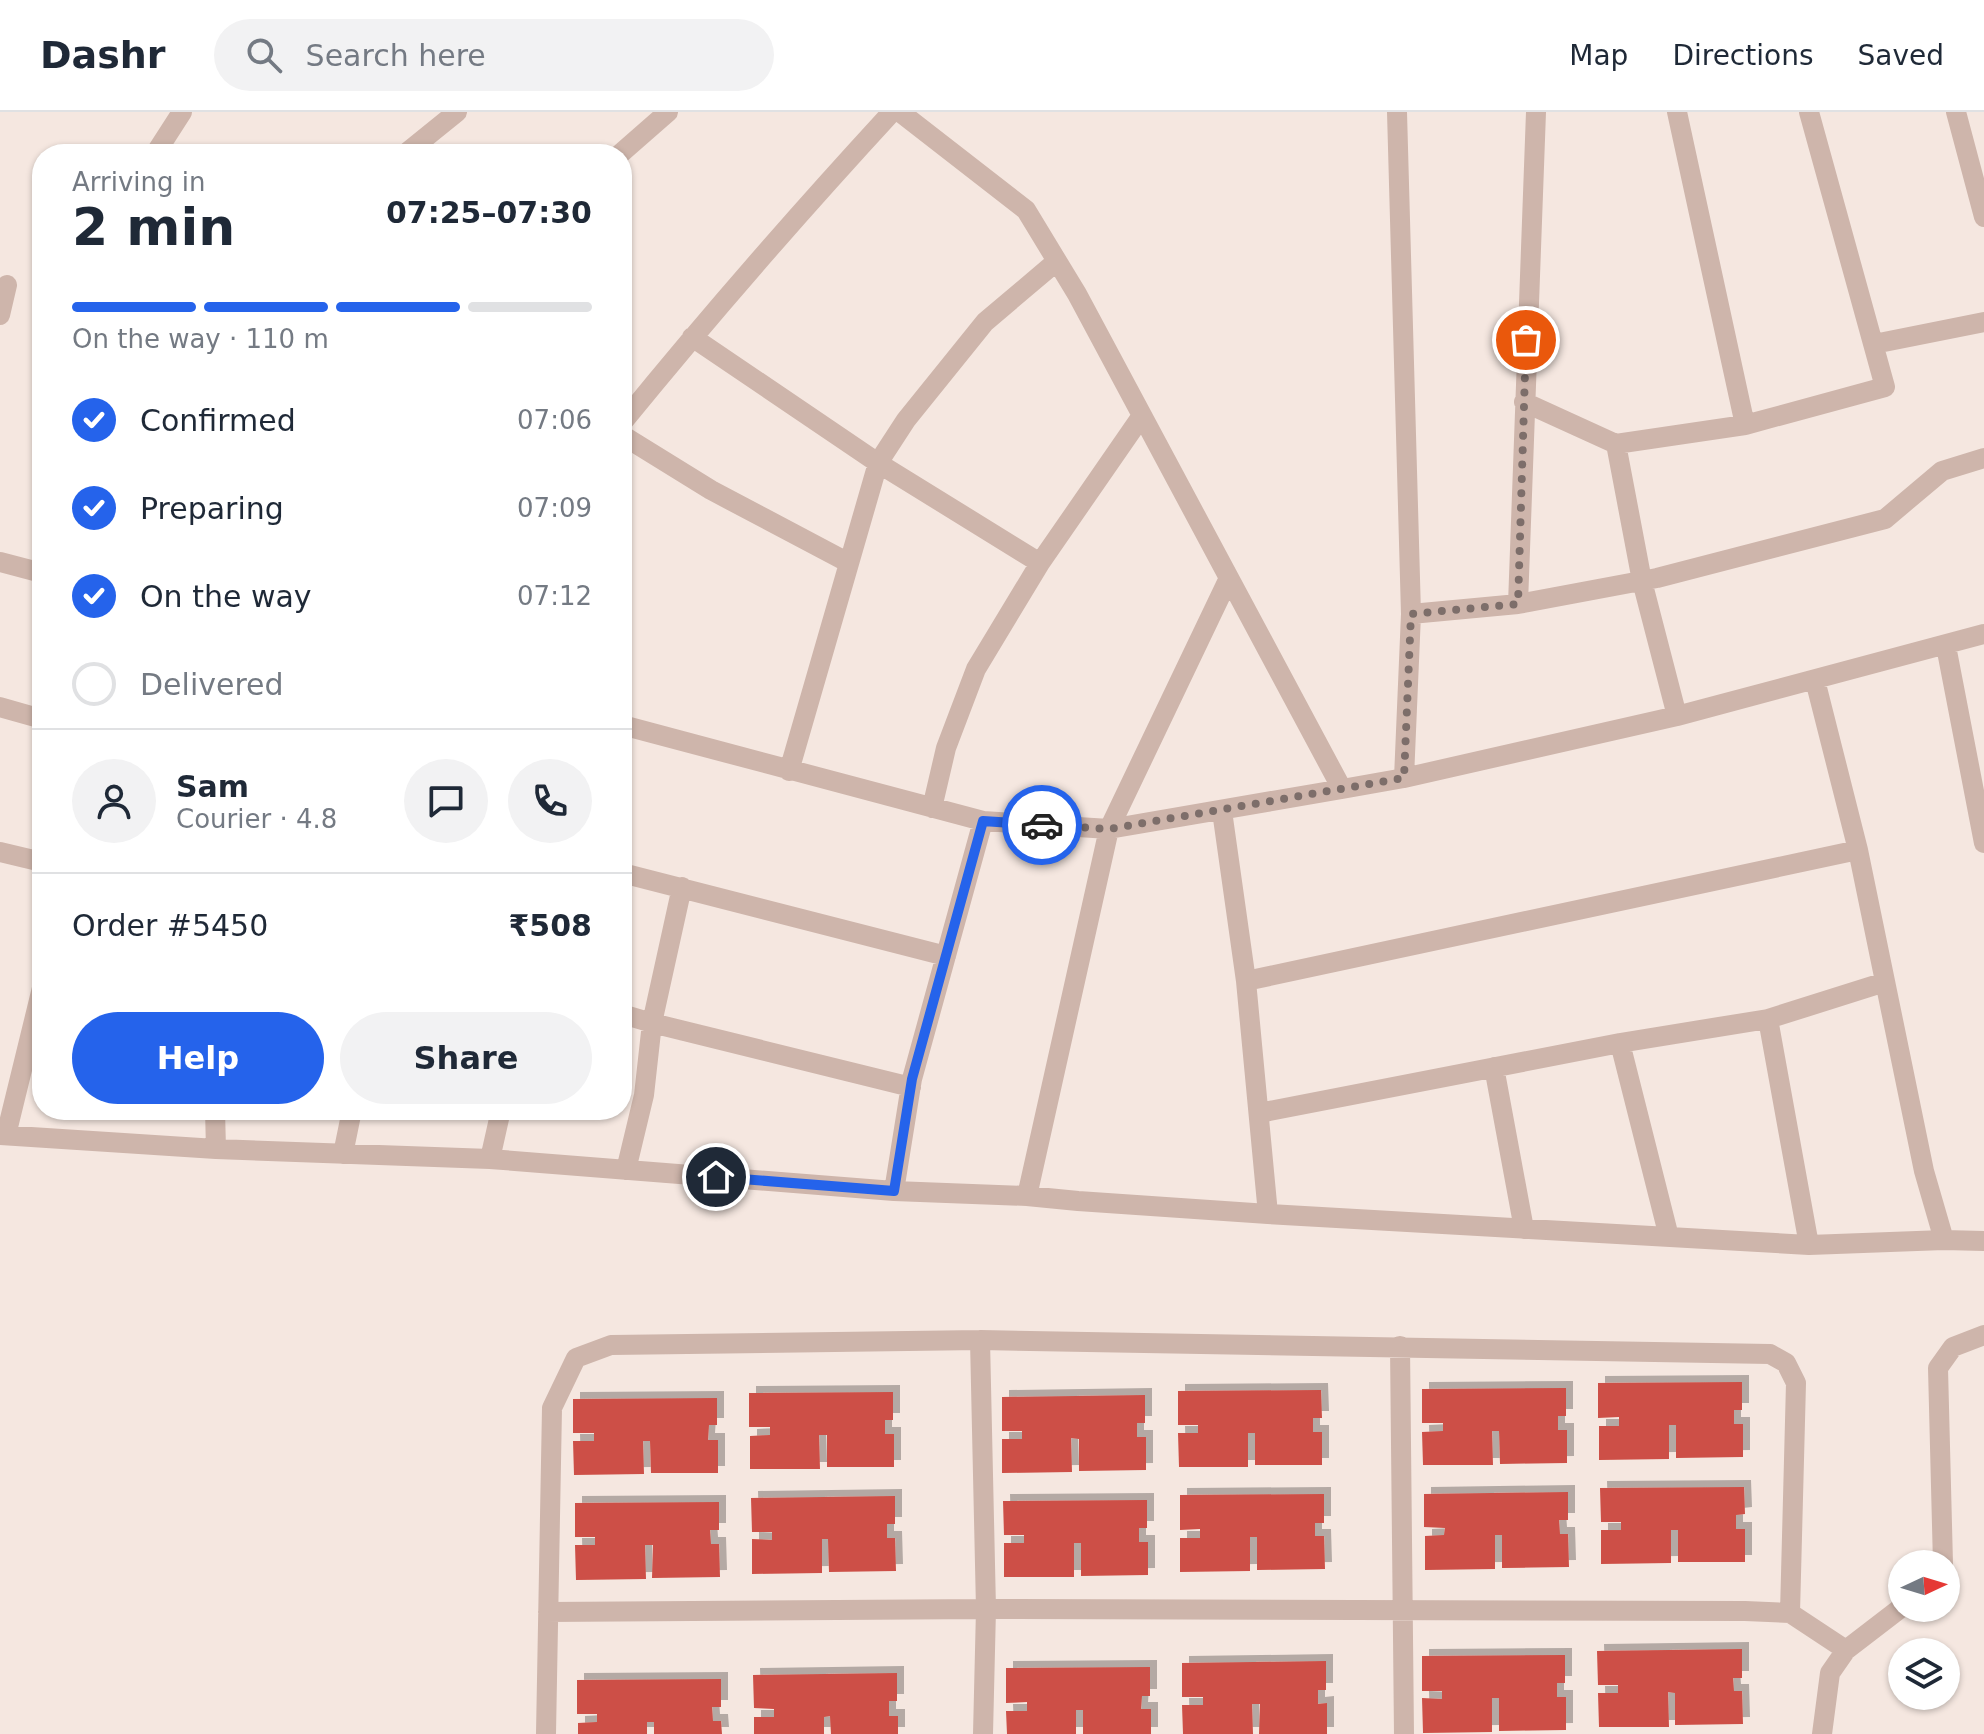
<!DOCTYPE html>
<meta charset="utf-8">
<style>
:root{--surface:#fff;--page:#f2f2f3;--text:#1f2937;--muted:#747a83;--line:#e0e1e3;--accent:#2563eb}
body{margin:0;font-family:"DejaVu Sans",sans-serif;background:var(--page);color:var(--text);height:100vh;display:flex;flex-direction:column;font-size:30px;white-space:nowrap}
*{box-sizing:border-box;margin:0}
p{font-size:26px;color:var(--muted)}
.icon{flex:none;width:44px;height:44px;fill:none;stroke:currentColor;stroke-width:2;stroke-linecap:round;stroke-linejoin:round}
.map{position:relative;flex:1;overflow:hidden}
.panel{position:absolute;left:32px;top:32px;width:600px;height:976px;display:flex;flex-direction:column;background:var(--surface);border-radius:32px;box-shadow:0 2px 6px #0004}
.panel>*{flex:none}
.needle{width:52px;rotate:86deg}
.controls{position:absolute;left:1888px;top:1438px;display:grid;gap:16px}
.controls a{display:grid;place-items:center;width:72px;height:72px;border-radius:50%;background:var(--surface);box-shadow:0 2px 6px #0004;font-size:40px}
.pin{position:absolute;display:grid;place-items:center;width:68px;height:68px;color:#fff;margin:-34px;border:4px solid #fff;border-radius:50%;box-shadow:0 2px 8px #0007}
.courier{position:absolute;display:grid;place-items:center;width:80px;height:80px;margin:-40px;border:6px solid #2563eb;border-radius:50%;background:#fff;color:#222;box-shadow:0 2px 10px #0007}
.headline em{font-style:normal;font-weight:700}
.headline div{display:flex;flex-direction:column-reverse}
.headline{display:flex;align-items:center;justify-content:space-between;height:136px;padding:0 40px}
h1{font-size:52px;font-weight:700;line-height:60px}
.bar{display:grid;grid-template-columns:repeat(4,1fr);gap:12px 8px;align-content:center;height:96px;padding:0 40px}
.bar i{height:10px;border-radius:6px;background:var(--line)}
.bar .selected{background:var(--accent)}
.bar p{grid-column:span 4}
.line{display:flex;align-items:center;gap:20px;padding:0 40px;border-top:2px solid var(--line)}
.line div{flex:1}
.round{display:grid;place-items:center;flex:none;width:84px;height:84px;border-radius:42px;background:var(--page)}
ol{padding:0 40px;list-style:none}
li{display:flex;align-items:center;gap:24px;height:88px}
li p{margin-inline-start:auto}
li .icon{padding:8px;border-radius:50%;background:var(--accent);color:#fff;stroke-width:4}
li:last-child{color:var(--muted)}
li i{width:44px;height:44px;border:4px solid var(--line);border-radius:50%}
.primary-button{display:flex;gap:16px;margin-top:auto;padding:16px 40px}
.primary-button a{flex:1;height:92px;border-radius:48px;background:var(--accent);color:#fff;font-size:32px;font-weight:700;line-height:92px;text-align:center}
.primary-button a+a{background:var(--page);color:var(--text)}
header{display:flex;align-items:center;gap:48px;box-sizing:border-box;height:112px;padding:0 40px;background:var(--surface);border-bottom:2px solid var(--line)}
header strong{font-size:38px}
nav{display:flex;gap:44px;margin-inline-start:auto;font-size:28px}
.search{width:560px;height:72px;background:var(--page);display:flex;align-items:center;gap:20px;box-sizing:border-box;padding:0 28px;border-radius:44px;color:var(--muted);font-size:30px}
.map>svg:first-child{display:block}
.building{fill:#cd4f46;filter:url(#shadow)}
.lines{fill:none;stroke-linecap:round;stroke-linejoin:round}
.minor{stroke:#ceb5ab;stroke-width:20}
.done{stroke:#7d6e6a;stroke-width:8;stroke-dasharray:0 14.4}
.route{stroke:#2563eb;stroke-width:10}
</style>
<header>
<strong>Dashr</strong>
<div class="search"><svg class="icon" aria-label="search" viewBox="0 0 24 24"><circle cx="10" cy="10" r="6"/><path d="M15 15l6 6"/></svg>Search here</div>
<nav><a>Map</a><a>Directions</a><a>Saved</a></nav>
</header>
<div class="map">
<svg width="1984" height="1622" viewBox="0 0 1984 1622">
<defs>
<filter id="shadow"><feDropShadow dx="7" dy="-7" stdDeviation="0" flood-color="#0004"/></filter>
</defs>
<rect width="100%" height="100%" fill="#f5e7e0"/>
<!-- building -->
<path class="building" d="M1742,1270V1298H1734V1312H1743V1345L1676,1346V1313H1669V1347L1599,1348V1314H1619V1305L1598,1306V1271Z
M1566,1276V1304H1558V1318H1567V1351L1500,1352L1499,1319H1492L1493,1353H1423L1422,1320L1443,1319V1311H1422V1277Z
M1321,1278L1322,1306H1313V1320H1322V1353H1255V1321H1248V1355H1179L1178,1321H1198V1313H1178V1279Z
M893,1280V1308H885V1322H894V1355H827V1323H819L820,1357H750V1324L770,1323V1315H749V1281Z
M1145,1283V1311H1137V1325H1146V1358L1079,1359V1327L1071,1326L1072,1360L1002,1361V1327H1022V1319H1002V1285Z
M717,1286V1313H709L708,1328H718V1361H651L650,1329H643L644,1362L574,1363L573,1329H594V1321H573V1287Z
M1744,1375L1745,1402L1736,1403V1417H1745V1450H1678V1418H1671V1451L1601,1452V1418H1621V1410H1601L1600,1376Z
M1568,1380V1408H1559L1560,1422H1568L1569,1455L1502,1456V1423H1495V1457L1425,1458V1424L1444,1423L1445,1416L1424,1415V1382Z
M1324,1382V1411H1315V1424H1324L1325,1457L1257,1458V1425H1250V1459L1180,1460V1426H1200V1417L1180,1418V1383Z
M895,1384V1412H887V1426H895L896,1459L829,1460L828,1427H822V1461L752,1462V1427L772,1428V1420H752L751,1386Z
M1147,1388V1416H1139V1430H1148V1463L1081,1464V1431H1074V1465H1004V1431H1024V1423H1004L1003,1389Z
M719,1390V1418H710L711,1432H719L720,1465L652,1466L653,1433H645L646,1467L576,1468L575,1433H595V1425H575V1391Z
M1742,1537V1566H1733L1734,1579H1742L1743,1612L1675,1613V1581L1668,1580L1669,1615H1599L1598,1581H1618V1573H1598L1597,1539Z
M1565,1543V1571H1557V1585H1566V1618L1499,1619V1586H1492V1620L1423,1621L1422,1586L1442,1587V1579H1422V1544Z
M1326,1549V1578H1318V1592L1327,1591V1622H1259L1260,1592H1252L1253,1622H1183L1182,1593H1203V1585H1182V1551Z
M1150,1555V1584H1142L1141,1597H1151V1622H1083V1598H1076V1622H1007L1006,1599H1027V1590L1006,1591V1556Z
M897,1561V1589H889V1604H898V1622H831L830,1604L824,1605V1622H754V1605H774V1597L754,1596L753,1563Z
M721,1567V1595H712L713,1609H721L722,1622H654V1610H647V1622H578V1611L597,1610V1602H577V1568Z"/>
<g class="lines">
<!-- minor -->
<path class="minor" d="M900,0L1026,98L1077,182L1342,677L1404,666L1411,502L1397,0
M1677,0L1745,313L1885,275L1809,0
M1956,0L1984,105
M155,42L182,0
M405,42L457,0
M620,42L668,0
M0,203L7,173
M692,225L878,351L906,308L985,210L1057,149
M1874,232L1984,210
M1524,290L1616,332
M622,311C709,204 799,101 892,0
M622,323L711,378L849,451
M0,450L42,461
M1518,492L1536,0
M1411,502L1518,492L1657,466L1885,407L1942,359L1984,346
M1946,534L1984,731
M1815,568L1858,738L1924,1059L1944,1128
M0,595L42,607
M1677,604L1642,469L1616,332L1745,313
M789,659L878,351L1040,451
M1404,666L1677,604L1984,522
M932,696L946,636L976,557L1040,451L1141,305
M1109,717L1228,468
M1109,717L1342,677
M0,740L42,750
M622,761L946,844
M682,775L652,911L911,975
M1246,869L1858,738
M622,902L652,911L644,983L626,1058
M1768,907L1885,870
M1620,931L1669,1125
M1494,955L1524,1117
M1259,1001L1620,931L1768,907L1809,1133
M0,1023L216,1037L215,998
M6,1023L42,876
M216,1037L490,1047L501,998
M343,1042L352,998
M490,1047L894,1079L1027,1084L1109,717L983,709L622,613
M894,1079L912,967L983,709
M1027,1084L1078,1089L1268,1102L1246,869L1222,699
M1268,1102L1809,1133L1944,1128L1984,1129
M980,1228L986,1497L983,1622
M1400,1234L1404,1622
M1943,1452L1938,1256L1953,1235L1984,1223
M548,1500L986,1497L1745,1499L1790,1501L1846,1538
M546,1622L552,1296L576,1246L611,1233L980,1228L1770,1242L1786,1251L1796,1271L1790,1501
M1822,1622L1830,1561L1846,1538L1902,1495"/>
</g>
<g class="lines">
<!-- done -->
<path class="done" d="M1042,713L1109,717L1404,666L1411,502L1518,492L1526,228"/>
<!-- route -->
<path class="route" d="M716,1065L894,1079L912,967L983,709L1042,713"/>
</g>
</svg>
<div class="controls">
<a><svg class="needle" viewBox="-14 -14 28 28"><path d="M0-13l5 13h-10z" fill="#e53935"/><path d="M0 13l5-13h-10z" fill="#747a83"/></svg></a>
<a><svg class="icon" aria-label="layers" viewBox="0 0 24 24"><path d="M12 4l9 5-9 5-9-5zM3 14l9 5 9-5"/></svg></a>
</div>
<div class="pin" style="left:1526px;top:228px;background:#ea580c"><svg class="icon" aria-label="bag" viewBox="0 0 24 24"><path d="M5 8h14l-1 12H6zM9 8a3 3 0 0 1 6 0"/></svg></div>
<div class="pin" style="left:716px;top:1065px;background:#1f2937"><svg class="icon" aria-label="home" viewBox="0 0 24 24"><path d="M3 11l9-7 9 7M6 9v11h12V9"/></svg></div>
<div class="courier" style="left:1042px;top:713px"><svg class="icon" aria-label="car" viewBox="0 0 24 24"><path d="M5 17H2v-5l4-1 3-4h7l3 4 3 1v5h-3M9 17h6M6 11h13"/><circle cx="7" cy="17" r="2"/><circle cx="17" cy="17" r="2"/></svg></div>
<section class="panel">
<div class="headline"><div><h1>2 min</h1><p>Arriving in</p></div><em>07:25–07:30</em></div>
<div class="bar"><i class="selected"></i><i class="selected"></i><i class="selected"></i><i></i><p>On the way · 110 m</p></div>
<ol>
<li><svg class="icon" aria-label="check" viewBox="0 0 24 24"><path d="M5 12l5 5 9-10"/></svg>Confirmed<p>07:06</p></li>
<li><svg class="icon" aria-label="check" viewBox="0 0 24 24"><path d="M5 12l5 5 9-10"/></svg>Preparing<p>07:09</p></li>
<li><svg class="icon" aria-label="check" viewBox="0 0 24 24"><path d="M5 12l5 5 9-10"/></svg>On the way<p>07:12</p></li>
<li><i></i>Delivered</li>
</ol>
<div class="line" style="height:144px"><a class="round"><svg class="icon" aria-label="person" viewBox="0 0 24 24"><circle cx="12" cy="8" r="4"/><path d="M4 21q1-7 8-7t8 7"/></svg></a><div><b>Sam</b><p>Courier · 4.8</p></div><a class="round"><svg class="icon" aria-label="chat" viewBox="0 0 24 24"><path d="M4 5h16v11H9l-5 4z"/></svg></a><a class="round"><svg class="icon" aria-label="phone" viewBox="0 0 24 24"><path d="M5 4h4l2 5-3 2q2 4 5 5l2-3 5 2v4C11 20 4 13 5 4z"/></svg></a></div>
<div class="line" style="height:104px"><div>Order #5450</div><b>₹508</b></div>
<div class="primary-button"><a>Help</a><a>Share</a></div>
</section>
</div>
